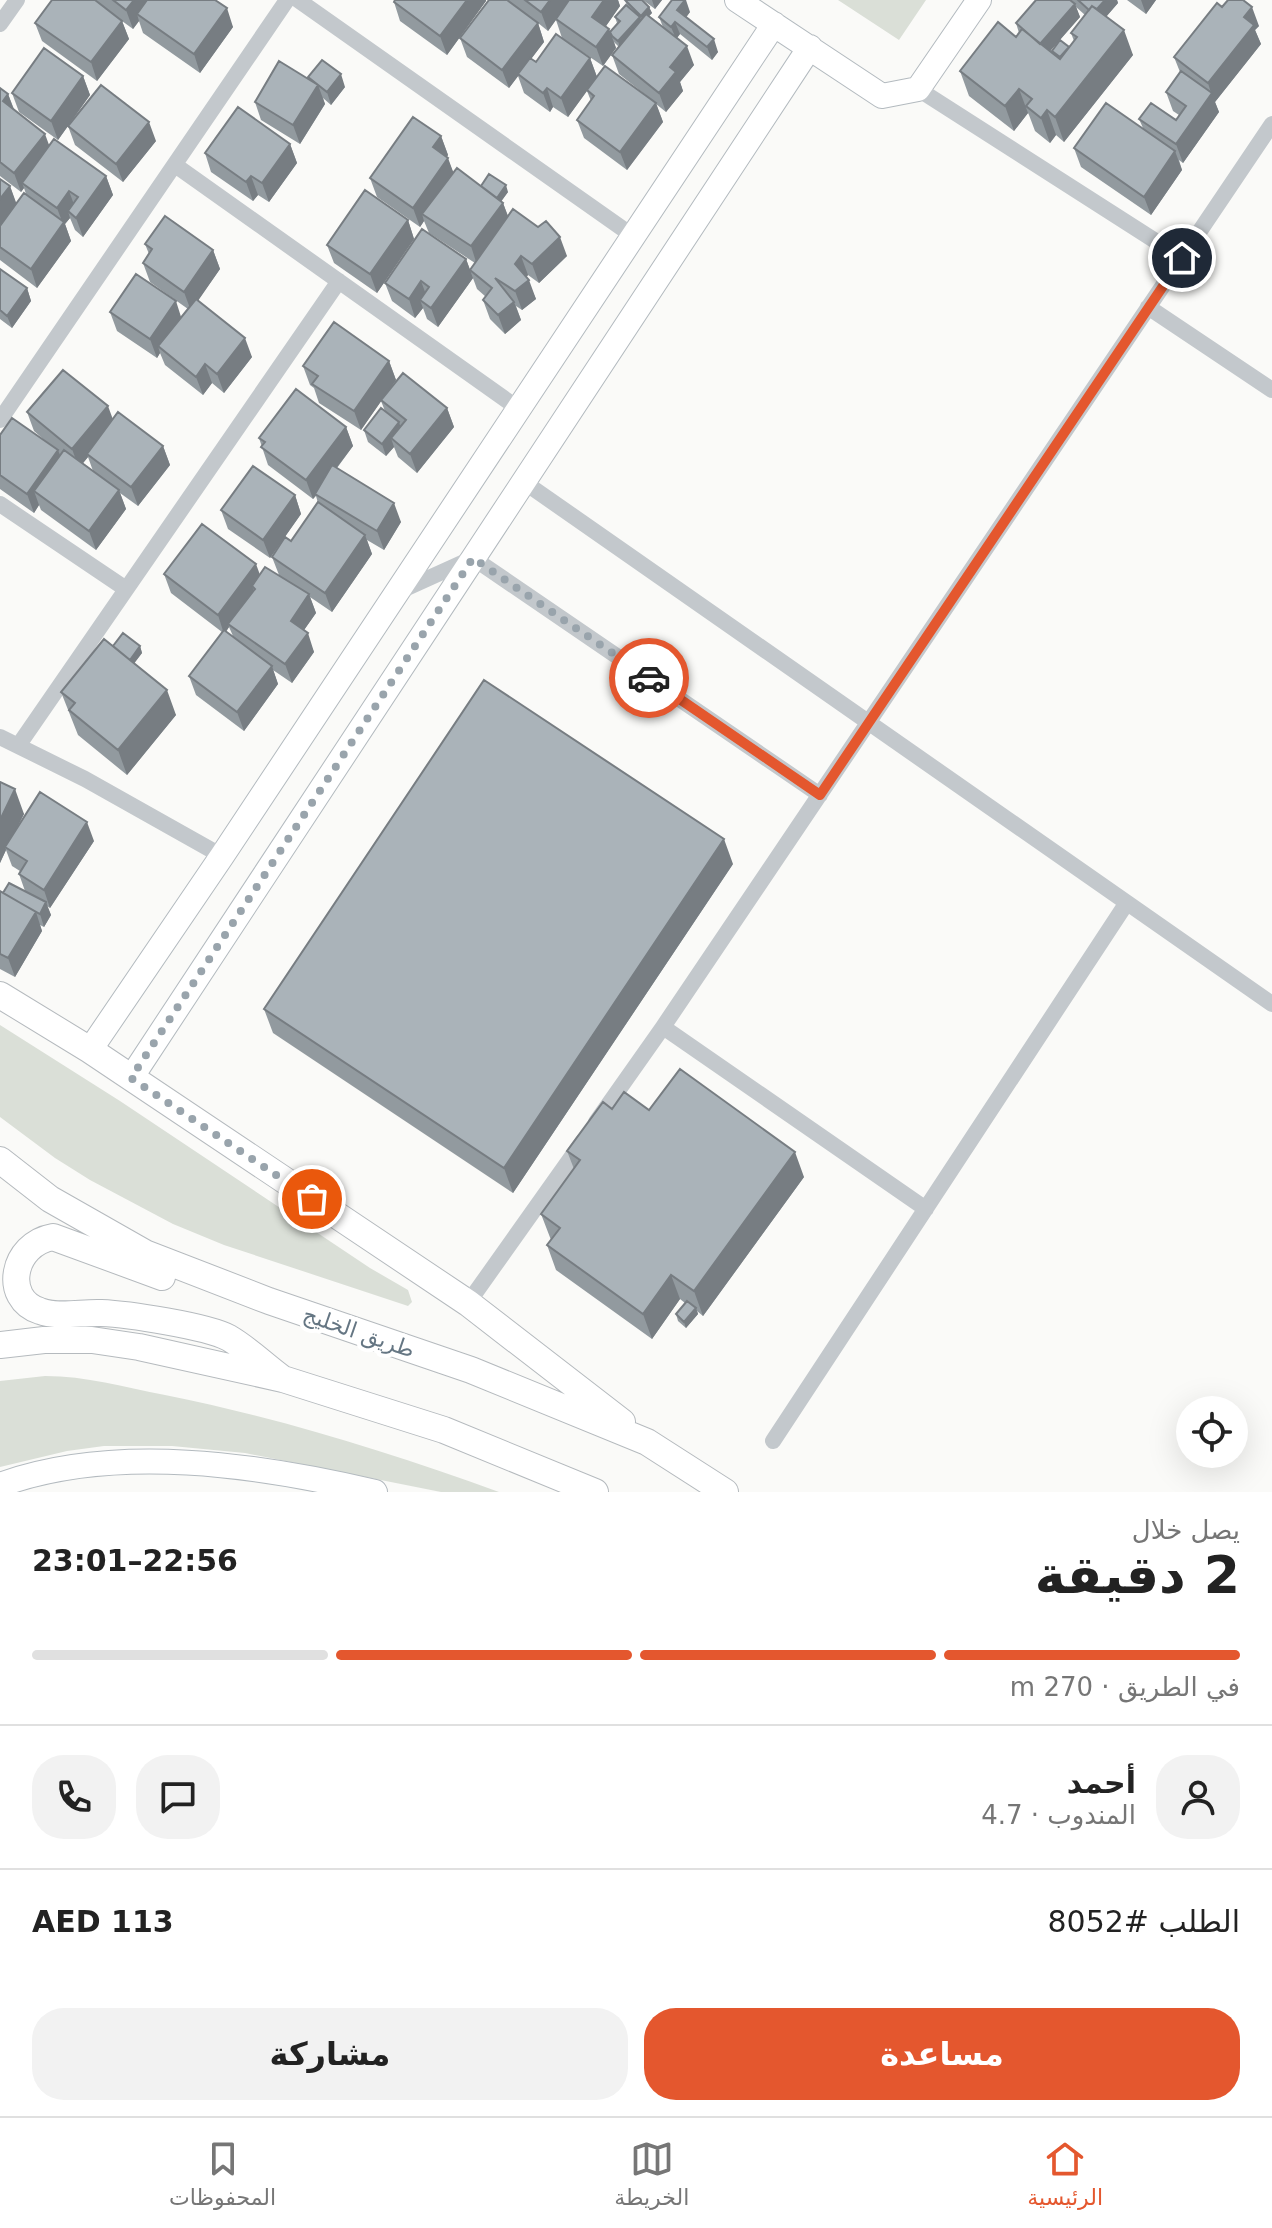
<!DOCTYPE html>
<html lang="ar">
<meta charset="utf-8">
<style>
:root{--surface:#fff;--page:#f2f2f2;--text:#222;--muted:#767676;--line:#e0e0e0;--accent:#e4572e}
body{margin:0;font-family:"DejaVu Sans","Noto Naskh Arabic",sans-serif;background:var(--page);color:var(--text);direction:rtl;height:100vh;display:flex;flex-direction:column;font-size:30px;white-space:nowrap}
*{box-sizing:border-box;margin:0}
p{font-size:26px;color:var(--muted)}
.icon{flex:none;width:44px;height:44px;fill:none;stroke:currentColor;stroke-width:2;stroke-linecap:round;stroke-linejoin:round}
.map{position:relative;height:1492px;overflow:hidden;direction:ltr}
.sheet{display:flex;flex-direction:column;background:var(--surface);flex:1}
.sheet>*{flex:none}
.tools{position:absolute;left:1176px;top:1396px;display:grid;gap:16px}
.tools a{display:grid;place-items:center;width:72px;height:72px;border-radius:50%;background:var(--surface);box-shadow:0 8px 32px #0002;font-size:40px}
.pin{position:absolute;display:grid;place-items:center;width:68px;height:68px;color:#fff;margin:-34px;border:4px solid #fff;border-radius:50%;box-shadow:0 2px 8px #0007}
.courier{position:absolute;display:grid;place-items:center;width:80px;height:80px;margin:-40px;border:6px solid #e4572e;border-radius:50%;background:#fff;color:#222;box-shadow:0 2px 10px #0007}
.summary em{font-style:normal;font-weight:700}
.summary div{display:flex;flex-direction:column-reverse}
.summary{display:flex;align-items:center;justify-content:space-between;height:136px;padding:0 32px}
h1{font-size:52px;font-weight:700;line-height:60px}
.bar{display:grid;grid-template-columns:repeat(4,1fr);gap:12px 8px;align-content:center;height:96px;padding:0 32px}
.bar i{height:10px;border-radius:6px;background:var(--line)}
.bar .on{background:var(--accent)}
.bar p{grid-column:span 4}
.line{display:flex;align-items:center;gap:20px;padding:0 32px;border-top:2px solid var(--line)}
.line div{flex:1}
.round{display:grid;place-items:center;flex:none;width:84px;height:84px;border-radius:32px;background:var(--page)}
.action{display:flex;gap:16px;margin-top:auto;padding:16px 32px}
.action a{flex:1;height:92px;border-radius:32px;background:var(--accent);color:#fff;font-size:32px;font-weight:700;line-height:92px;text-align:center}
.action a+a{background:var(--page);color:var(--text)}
.tab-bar{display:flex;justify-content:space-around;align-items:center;height:112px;border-top:2px solid var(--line);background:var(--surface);font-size:22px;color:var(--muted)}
.tab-bar a{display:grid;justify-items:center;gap:4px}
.tab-bar .on{color:var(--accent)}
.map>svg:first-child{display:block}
.green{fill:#dadfd7}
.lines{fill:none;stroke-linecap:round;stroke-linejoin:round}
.secondary-casing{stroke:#b3babf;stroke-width:26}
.primary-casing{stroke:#b5babe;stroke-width:28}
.street{stroke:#c3c8cc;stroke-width:16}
.secondary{stroke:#fff;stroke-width:24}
.primary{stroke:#fff;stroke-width:26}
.wall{fill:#929a9f;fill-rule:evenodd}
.shaded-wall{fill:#777d82}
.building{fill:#aab3b9;stroke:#777d82;stroke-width:2}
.done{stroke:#99a4ac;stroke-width:8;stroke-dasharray:0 14.4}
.route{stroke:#e4572e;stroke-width:10}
.labels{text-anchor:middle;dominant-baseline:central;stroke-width:8;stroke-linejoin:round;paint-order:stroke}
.street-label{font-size:22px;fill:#657683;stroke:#fff}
</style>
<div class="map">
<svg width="1272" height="1492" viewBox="0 0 1272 1492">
<rect width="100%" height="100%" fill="#fafaf8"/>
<!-- green -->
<path class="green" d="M838,0H926L899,40Z
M0,1025L120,1101L370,1268L408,1290L412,1302L408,1306L224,1245L173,1224L90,1180L55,1158L0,1117Z
M45,1376C86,1376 124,1387 165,1395C279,1418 389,1452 499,1492H441L245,1453L172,1446H104L67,1451L0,1467V1381Z"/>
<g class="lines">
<!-- secondary casing -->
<g class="secondary-casing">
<path id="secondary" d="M737,0L882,96L918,89L979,0
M90,1050L222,856L774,24
M131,1078L810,47
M0,1485C115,1443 259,1465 375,1492"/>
</g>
<!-- primary casing -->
<g class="primary-casing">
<path id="primary" d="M0,995L90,1050L468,1303L622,1422
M0,1160L50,1199L145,1253L269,1301L471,1370L647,1442L725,1492
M162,1277L53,1237C12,1244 2,1299 40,1311C58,1318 82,1312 101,1313C127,1314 207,1326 229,1338C248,1349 265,1366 283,1379
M0,1345L44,1340H92L139,1347L283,1379L444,1430L595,1492"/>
</g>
<!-- street -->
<path class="street" d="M298,0L633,236
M0,24L17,0
M918,89L1182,258
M175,165L519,409
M1148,307L1272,390
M0,420L287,0
M524,482L1272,1004
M0,504L126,589
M398,592L473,558L820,795
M0,737L85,779L222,856
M18,746L339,281
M663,1027L926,1209
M596,1122L663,1027L1272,124
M468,1303L583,1141
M773,1441L1126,904"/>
<!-- secondary -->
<use href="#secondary" class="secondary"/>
<!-- primary -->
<use href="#primary" class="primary"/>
</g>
<!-- wall -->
<path class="wall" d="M52,0H215L233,27L200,73L143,33L139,21L133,29L122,21L129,39L97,81L42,41L35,23Z
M489,0H618L620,6L606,26L609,29L610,32L617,23L615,17L627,6L625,0L649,7L652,13L649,16L663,27L659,17L690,12L686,17L718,52L712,60L680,34L677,38L694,65L680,82L683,91L666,112L656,104L663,122L627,170L584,138L577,120L591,101L587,91L568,117L553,107L550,112L524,93L518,76L509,88L467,57L460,38ZM556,20L562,38L603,66L616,48L614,42L619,47L612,55L619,74L652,100L597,77L590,58L536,62L531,59L544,42L538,23L548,31Z
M643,0H662L655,9Z
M1036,0H1117L1118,3L1106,17L1133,55L1064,142L1056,135L1050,143L1035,131L1029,115L1028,113L1014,131L969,96L960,71L1016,37L1019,33L1016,23ZM1076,7L1085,15L1071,33L1074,41L1069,48L1052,51L1053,54L1050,51L1080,17Z
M1127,0H1156L1146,14Z
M486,1L447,55L400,21L394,2Z
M1222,7L1259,26L1255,30L1261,44L1215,102L1219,112L1183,163L1179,160L1182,170L1151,215L1081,167L1074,148L1143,128L1139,119L1176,120L1179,115L1173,111L1166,92L1180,72L1174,57Z
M83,76L90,95L58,140L19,112L12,93Z
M308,79L345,87L331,105L323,98L325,104L300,144L261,120L255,102Z
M0,88L8,94L14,109L49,145L106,176L113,195L83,237L75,230L70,218L65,224L71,241L37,288L0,260V179L10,186L16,204L26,194L24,188L21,192L0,176Z
M68,126L156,141L123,182L75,145Z
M441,136L448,155L447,157L453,172L481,186L508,192L501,201L503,203L508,216L567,256L539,283L528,275L526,277L536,299L522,310L516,306L521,320L505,334L490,319L483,300L486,297L477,289L470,270L475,263L429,233L424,221L420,227L377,197L370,178Z
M290,144L297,163L269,202L258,195L253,201L211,172L205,153Z
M408,220L414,239L377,293L334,263L327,245Z
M145,244L213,250L220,269L198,300L252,357L224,393L212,383L203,395L165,365L160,353L157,358L117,331L110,312L181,317L188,309L150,282L143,263L149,254Z
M466,259L473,278L438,327L427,319L423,308L415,318L392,301L385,283Z
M0,269L27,288L31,301L12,328L0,319Z
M389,361L396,380L384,396L447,408L454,427L417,473L398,457L394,447L386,456L368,442L364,430L385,411L381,401L361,430L319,403L314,388L310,385L303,366Z
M27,412L113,420L163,446L170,465L138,506L120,493L126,509L96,550L41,510L39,505L34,513L0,489V435L49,444L34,431ZM88,457L93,471L83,463Z
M346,427L353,446L337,468L401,522L384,550L367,540L372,554L332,612L310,597L316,613L304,630L314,652L292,683L273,670L278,684L244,731L196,695L189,676L222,632L171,593L164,574L279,575L272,557L291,541L318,503L316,496L313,499L268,465L259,438ZM229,627L233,636L226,632Z
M295,495L301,514L270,558L228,529L221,510Z
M113,646H140L142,653L134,663L176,715L127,775L78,735L61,692Z
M0,782L24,814L17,827L94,841L50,908L47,906L51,915L44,927L40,925L42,931L15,977L0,969V891L3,893L25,891L19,874L20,871L12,866L6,850L0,863Z
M733,864L513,1193L273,1033L264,1009Z
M612,1109L649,1110L804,1177L703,1316L697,1311L698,1314L686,1328L678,1321L676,1314L685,1303L680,1299L652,1339L556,1270L547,1245L551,1240L541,1214L574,1169L567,1151Z"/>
<!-- shaded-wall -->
<path class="shaded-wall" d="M134,0H154L137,14L139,21L133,29L126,10Z
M467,0H486V1L447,55L440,36Z
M550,0H570L548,31L541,12Z
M604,0H618L620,6L599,36L592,17Z
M652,0H662L655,9Z
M685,0H686L690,12L682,23L677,10Z
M1105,0H1117L1118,3L1098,26L1093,13Z
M1141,0H1156L1146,14Z
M1075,4L1080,17L1045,57L1040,44Z
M649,7L652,13L643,22L641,16Z
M1252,7L1259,26L1255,30L1261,44L1215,102L1219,112L1183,163L1176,144L1211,93L1208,83L1244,17Z
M227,8L233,27L200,73L194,54Z
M640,17L642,23L620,48L618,41Z
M122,21L129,39L97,81L91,62Z
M675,22L680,34L676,39L671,27Z
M538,23L544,42L509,88L502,70Z
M609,29L616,48L603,66L596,47Z
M1124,30L1133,55L1064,142L1055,117Z
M714,39L718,52L712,60L707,47Z
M687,46L694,65L680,82L683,91L666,112L659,93L670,67Z
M590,58L597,77L568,117L561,98Z
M341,74L345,87L331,105L327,92Z
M83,76L90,95L58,140L51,121Z
M318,85L325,104L300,144L293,125Z
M547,88L553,107L550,112L543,93Z
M1019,89L1028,113L1014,131L1005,106Z
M8,94L15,113L3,101Z
M656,103L663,122L627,170L620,152Z
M1047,110L1056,135L1050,143L1041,118Z
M149,122L156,141L123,182L116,164Z
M45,134L52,153L22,183L24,188L21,192L14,173Z
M441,136L448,155L440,166L433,147Z
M290,144L297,163L269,202L262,183Z
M1175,151L1182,170L1151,215L1144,197Z
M448,158L455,177L422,214L424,221L420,227L413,208Z
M106,176L113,195L83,237L76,218Z
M251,176L258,195L253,201L246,182Z
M506,185L508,192L498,206L496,200Z
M10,186L17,205L0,226V199Z
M69,191L76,210L68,211L70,218L65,224L71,241L37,288L31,269L63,224L57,208Z
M503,203L510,222L477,265L471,246Z
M408,220L414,239L377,293L370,274Z
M560,237L567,256L539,283L532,264Z
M213,250L220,269L191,311L184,292Z
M521,256L528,275L522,283L515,264Z
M466,259L473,278L438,327L431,308Z
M529,280L536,299L522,310L515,291Z
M421,281L428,300H420L423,308L415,318L409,299Z
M27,288L31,301L12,328L7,316Z
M176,301L182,320L158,346L160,353L157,358L150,339Z
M514,302L521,320L505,334L498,315Z
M245,338L252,357L224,393L217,374Z
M389,361L396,380L361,430L354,411Z
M205,364L212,383L203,395L196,377Z
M108,406L115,425L87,454L88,457L79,468L72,449Z
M447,408L454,427L417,473L410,454Z
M399,422L403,435L391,438L394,447L386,456L382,444Z
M346,427L353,446L313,499L306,480Z
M163,446L170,465L138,506L131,487Z
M58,450L65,468L34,491L39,505L34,513L27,494Z
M119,490L126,509L96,550L89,531Z
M295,495L301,514L270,558L263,540Z
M394,503L401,522L384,550L377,531Z
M365,535L372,554L332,612L325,593Z
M256,564L263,583L255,589L252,586L255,594L228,624L229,627L224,634L218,615Z
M309,594L316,613L297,640L291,621Z
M308,633L314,652L292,683L285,664Z
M140,646L142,653L130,669L128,662Z
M272,666L278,684L244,731L237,712Z
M167,690L176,715L127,775L118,750Z
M15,789L24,814L7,848L5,847L6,850L0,863V820Z
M87,822L94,841L50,908L44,890Z
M724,839L733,864L513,1193L504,1168Z
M46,902L51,915L44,927L40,914Z
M36,912L42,931L15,977L8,958Z
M795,1152L804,1177L703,1316L694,1291Z
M671,1275L680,1299L652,1339L643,1314Z
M696,1308L698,1314L686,1328L684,1322Z"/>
<!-- building -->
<path class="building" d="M52,0H95L122,21L91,62L35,23Z
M113,0H134L126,10Z
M147,0H215L227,8L194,54L137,14Z
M395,0H467L440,36L394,2Z
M489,0H507L538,23L502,70L460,38Z
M525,0H550L541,12Z
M569,0H604L592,17L609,29L596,47L556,19Z
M625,0H642L649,7L641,16Z
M672,0H685L677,10L714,39L707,47L675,22L671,27L659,17Z
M1036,0H1070L1075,4L1040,44L1016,23Z
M1078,0H1105L1097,9L1092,6L1089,10Z
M1228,0H1243L1252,7L1244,17L1254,25L1208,83L1174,57L1217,3L1222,7Z
M626,5L640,17L618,41L612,36L610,32L620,21L615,17Z
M1092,6L1124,30L1055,117L1047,110L1041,118L1026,106L1032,99L1019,89L1005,106L960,71L998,22L1016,37L1022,29L1060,59L1077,37L1071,33Z
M646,14L687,46L670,67L676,72L659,93L612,55Z
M556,34L590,58L561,98L547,88L543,93L518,74L530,58L536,62Z
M1060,40L1069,47L1060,57L1052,51Z
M44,48L83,76L51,121L12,93Z
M322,60L341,74L327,92L308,77Z
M279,61L318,85L293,125L255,102Z
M605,66L656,103L620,152L577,120L594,96L587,90Z
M1181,71L1212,93L1176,144L1139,119L1151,103L1176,120L1186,106L1166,92Z
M101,85L149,122L116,164L68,126Z
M0,88L8,94L3,101L45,134L14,173L0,162Z
M1106,103L1175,151L1144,197L1074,148Z
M238,107L290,144L262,183L251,176L246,182L205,153Z
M413,117L441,136L433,147L448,158L413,208L370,178Z
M54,139L106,176L76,218L68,211L78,197L69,191L57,208L22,183Z
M457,168L503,203L471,246L422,214Z
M489,174L506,185L497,198L481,186Z
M0,179L10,186L0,199Z
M365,190L408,220L370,274L327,245Z
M24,193L64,222L31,269L0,247V226Z
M513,209L538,227L546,221L560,237L532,264L521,256L515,264L529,280L515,291L495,278L514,302L498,315L483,300L492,288L470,270Z
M165,216L213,250L184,292L143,263L152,249L145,244Z
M422,229L466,259L431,308L420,300L429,287L421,281L409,299L385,283Z
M0,269L27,288L7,316L0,310Z
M136,274L176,301L150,339L110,312Z
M196,299L245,338L217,374L205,364L196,377L158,346Z
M334,322L389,361L354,411L312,384L318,376L303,366Z
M63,370L108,406L72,449L27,412Z
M403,373L447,408L410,454L391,438L406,420L381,400Z
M296,389L346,427L306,480L261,447L265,442L259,438Z
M381,408L399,422L382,444L364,430Z
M118,412L163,446L131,487L87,454Z
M12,418L58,450L27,494L0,475V435Z
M64,450L119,490L89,531L34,491Z
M332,465L394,503L377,531L315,494Z
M253,466L295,495L263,540L221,510Z
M318,502L365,535L325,593L272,557L285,537L291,541Z
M202,524L256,564L218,615L164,574Z
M265,567L309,594L291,621L308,633L285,664L228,624L255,589L252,586Z
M224,630L272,666L237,712L189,676Z
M123,633L140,646L130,660L113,646Z
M104,639L167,690L118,750L69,710L75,703L61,692Z
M484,680L724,839L504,1168L264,1009Z
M0,782L15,789L0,820Z
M40,792L87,822L44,890L19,874L27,861L5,847Z
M9,883L46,902L40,914L3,893Z
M0,891L36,912L8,958L0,954Z
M680,1069L795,1152L694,1291L671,1275L643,1314L547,1245L560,1228L541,1214L580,1160L567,1151L603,1102L612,1109L624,1092L649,1110Z
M687,1301L696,1308L684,1322L676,1314Z"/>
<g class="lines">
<!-- done -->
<path class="done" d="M312,1199L131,1078L473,558L649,678"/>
<!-- route -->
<path class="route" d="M649,678L820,795L1182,258"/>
</g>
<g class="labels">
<!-- street labels -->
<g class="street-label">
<text transform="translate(359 1332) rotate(19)">طريق الخليج</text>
</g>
</g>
</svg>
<div class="tools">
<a><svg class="icon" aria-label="locate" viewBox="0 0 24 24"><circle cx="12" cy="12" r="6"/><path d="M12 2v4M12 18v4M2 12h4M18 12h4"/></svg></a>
</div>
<div class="pin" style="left:312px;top:1199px;background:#ea580c"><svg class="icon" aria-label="bag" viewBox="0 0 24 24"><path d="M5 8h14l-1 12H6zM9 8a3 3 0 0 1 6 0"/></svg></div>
<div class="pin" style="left:1182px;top:258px;background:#1f2937"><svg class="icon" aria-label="home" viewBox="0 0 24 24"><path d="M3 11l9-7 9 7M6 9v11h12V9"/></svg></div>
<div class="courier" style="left:649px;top:678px"><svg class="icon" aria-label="car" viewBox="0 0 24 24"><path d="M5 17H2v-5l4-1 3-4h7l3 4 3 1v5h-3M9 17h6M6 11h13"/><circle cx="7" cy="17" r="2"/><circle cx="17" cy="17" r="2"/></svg></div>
</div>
<section class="sheet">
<div class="summary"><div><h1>2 دقيقة</h1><p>يصل خلال</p></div><em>22:56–23:01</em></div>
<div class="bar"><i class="on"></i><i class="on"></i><i class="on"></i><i></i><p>في الطريق · 270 m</p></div>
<div class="line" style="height:144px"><a class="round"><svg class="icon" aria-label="person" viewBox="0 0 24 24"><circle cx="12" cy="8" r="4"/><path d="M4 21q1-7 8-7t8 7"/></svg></a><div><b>أحمد</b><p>المندوب · 4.7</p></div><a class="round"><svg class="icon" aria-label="chat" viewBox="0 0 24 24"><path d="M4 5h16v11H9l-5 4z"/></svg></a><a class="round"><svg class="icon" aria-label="phone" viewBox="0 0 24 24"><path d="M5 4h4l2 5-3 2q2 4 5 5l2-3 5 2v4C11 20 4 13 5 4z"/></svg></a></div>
<div class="line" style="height:104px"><div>الطلب #8052</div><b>AED 113</b></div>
<div class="action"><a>مساعدة</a><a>مشاركة</a></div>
</section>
<nav class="tab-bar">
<a class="on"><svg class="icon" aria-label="home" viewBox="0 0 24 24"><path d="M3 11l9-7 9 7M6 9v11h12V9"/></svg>الرئيسية</a>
<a><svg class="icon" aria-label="map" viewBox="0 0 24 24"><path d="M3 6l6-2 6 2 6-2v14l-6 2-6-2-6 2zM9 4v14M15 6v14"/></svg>الخريطة</a>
<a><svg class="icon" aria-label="saved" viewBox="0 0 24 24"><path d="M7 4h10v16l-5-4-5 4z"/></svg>المحفوظات</a>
</nav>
